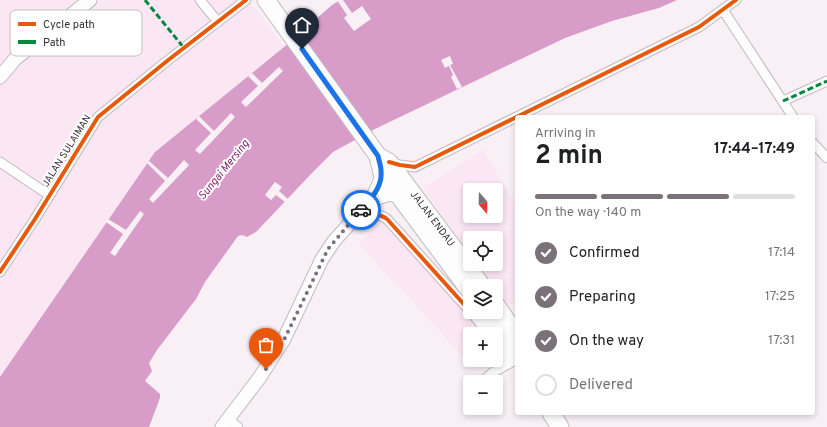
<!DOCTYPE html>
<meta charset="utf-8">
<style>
:root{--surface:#fff;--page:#f2f2f2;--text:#202124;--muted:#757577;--line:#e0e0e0;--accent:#7a7278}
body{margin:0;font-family:Overpass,sans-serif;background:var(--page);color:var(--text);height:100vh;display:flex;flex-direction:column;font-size:15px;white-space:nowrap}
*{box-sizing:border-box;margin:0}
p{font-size:13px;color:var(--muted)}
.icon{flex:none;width:22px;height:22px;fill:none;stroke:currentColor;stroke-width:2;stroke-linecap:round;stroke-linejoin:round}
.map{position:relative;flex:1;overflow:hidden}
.drawer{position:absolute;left:515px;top:115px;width:300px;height:300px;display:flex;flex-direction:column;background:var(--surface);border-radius:4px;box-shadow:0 2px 6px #0003}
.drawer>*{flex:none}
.needle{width:26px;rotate:160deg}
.tools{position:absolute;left:463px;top:183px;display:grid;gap:8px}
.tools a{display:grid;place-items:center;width:40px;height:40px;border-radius:4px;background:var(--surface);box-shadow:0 2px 6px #0003;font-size:20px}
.pin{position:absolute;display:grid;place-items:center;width:34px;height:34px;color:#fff;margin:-41px -17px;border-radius:50% 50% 50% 0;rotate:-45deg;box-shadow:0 0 4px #0007}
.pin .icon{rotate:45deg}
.courier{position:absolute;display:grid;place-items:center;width:40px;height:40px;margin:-20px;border:3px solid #1a73e8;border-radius:50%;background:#fff;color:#222;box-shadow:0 1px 5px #0007}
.overview em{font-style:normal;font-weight:700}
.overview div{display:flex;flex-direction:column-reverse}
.overview{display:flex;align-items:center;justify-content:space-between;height:68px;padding:0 20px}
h1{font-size:26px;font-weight:700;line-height:30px}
.bar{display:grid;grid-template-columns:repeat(4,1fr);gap:6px 4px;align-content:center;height:48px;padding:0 20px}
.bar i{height:5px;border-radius:3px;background:var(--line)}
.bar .selected{background:var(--accent)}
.bar p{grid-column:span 4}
ol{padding:0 20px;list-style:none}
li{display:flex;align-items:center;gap:12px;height:44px}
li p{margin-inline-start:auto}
li .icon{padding:4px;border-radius:50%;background:var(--accent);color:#fff;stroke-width:4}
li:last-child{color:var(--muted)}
li i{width:22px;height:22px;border:2px solid var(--line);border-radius:50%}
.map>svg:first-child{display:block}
.built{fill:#fbe7f4;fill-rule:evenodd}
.water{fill:#d79dc8}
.pier{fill:#f9f0f6}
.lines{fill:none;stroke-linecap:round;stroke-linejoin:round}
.street-casing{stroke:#c1babf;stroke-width:11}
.secondary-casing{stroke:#c1babf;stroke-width:15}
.highway-casing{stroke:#c1babf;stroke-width:19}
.street{stroke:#fefdfe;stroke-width:9}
.secondary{stroke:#fefdfe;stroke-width:13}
.highway{stroke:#fefdfe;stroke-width:17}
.quiet{stroke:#00873e;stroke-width:3;stroke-dasharray:6 3;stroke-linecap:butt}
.cycleway-casing{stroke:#fff;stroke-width:6}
.cycleway{stroke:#e8590c;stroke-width:4}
.done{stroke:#7a7278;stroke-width:4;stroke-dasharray:0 7.2}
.route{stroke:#1a73e8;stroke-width:5}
.labels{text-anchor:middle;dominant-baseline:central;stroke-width:4;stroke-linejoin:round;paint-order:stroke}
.street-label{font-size:10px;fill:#362e34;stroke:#fff}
.water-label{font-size:11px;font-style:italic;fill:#7b1c68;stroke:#fff}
.key{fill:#fff;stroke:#c3c0c2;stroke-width:1}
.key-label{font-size:11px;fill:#362e34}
</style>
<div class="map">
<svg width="827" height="427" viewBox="0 0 827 427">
<rect width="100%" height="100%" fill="#f9f0f6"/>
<!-- built -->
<path class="built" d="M0,0H249L284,47L163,145L147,163L0,377Z
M483,150L517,206V301L506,307L496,293V286H491L476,264H496V238H470V255L423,188ZM470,190H496V216H470Z
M389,215L470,306L493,334H470V358L467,361L358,243Z"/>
<!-- water -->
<path class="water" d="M340,0H677L659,8L612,21L565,38L375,129L333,152L312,173L256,232L247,237L242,235L238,236L205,282L196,299L157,350L149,363L152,371L145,381L160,394V398L149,427H0V377L155,152L284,47L332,5Z"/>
<!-- pier -->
<path class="pier" d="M337,0H343L352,13L362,6L371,19L354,31L344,18L347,15Z
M450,56L453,64L450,65L462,87L457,89L451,77L453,75L449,66L445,68L441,60Z
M279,67L283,71L246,107L241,102L258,86L248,76L252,73L262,83Z
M231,113L235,117L200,154L195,150L211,133L196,119L199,116L214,131Z
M184,160L189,165L153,203L149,199L165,181L147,163L149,161L168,178Z
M275,182L282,187L279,191L288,199L285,202L276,195L271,200L265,195Z
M140,211L144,214L115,256L110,253L123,234L106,222L108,219L126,230Z"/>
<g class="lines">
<!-- street casing -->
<g class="street-casing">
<path id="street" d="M200,0L218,22
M723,10L793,117
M783,101L827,81
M813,143L827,158
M0,162L49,195
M391,163L400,165L415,167L699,27L736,0
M363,208C372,215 379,213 387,219L470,311
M0,272L35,219L98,117L167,61L246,0
M471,312L489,334
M496,345L508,364
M482,382L492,373L517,359
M228,419L238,427"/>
</g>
<!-- secondary casing -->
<g class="secondary-casing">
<path id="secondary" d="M0,77L15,59L90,0
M371,200L379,184L382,173
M222,427L260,377L284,339L322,259L334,241L371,200L390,194L399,197"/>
</g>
<!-- highway casing -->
<g class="highway-casing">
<path id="highway" d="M266,0L378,156L382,173L470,291
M378,156L389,162L482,286
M496,305L517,336
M486,312L517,357
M551,413L560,427"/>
</g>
<!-- street -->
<use href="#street" class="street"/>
<!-- secondary -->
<use href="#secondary" class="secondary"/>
<!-- highway -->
<use href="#highway" class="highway"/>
<!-- quiet -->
<path class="quiet" d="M145,0L184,48
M783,101L827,81"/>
<!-- cycleway casing -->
<g class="cycleway-casing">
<path id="cycleway" d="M389,162L400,165L415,167L699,27L736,0
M363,208C372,215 379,213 387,219L470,311
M0,272L35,219L98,117L167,61L246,0"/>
</g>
<!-- cycleway -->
<use href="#cycleway" class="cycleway"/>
</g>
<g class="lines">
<!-- done -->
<path class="done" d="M266,369L284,340L328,249L361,210"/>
<!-- route -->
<path class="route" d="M302,49L378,156C379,161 381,166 381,171C383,186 370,201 361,210"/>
</g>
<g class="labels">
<!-- street labels -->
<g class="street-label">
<text transform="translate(67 151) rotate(-58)">JALAN SULAIMAN</text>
<text transform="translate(432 219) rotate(53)">JALAN ENDAU</text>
</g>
<!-- water labels -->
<g class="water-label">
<text transform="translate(224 170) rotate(-51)">Sungai Mersing</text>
</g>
</g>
<!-- legend -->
<rect x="10" y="10" width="132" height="46" rx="6" class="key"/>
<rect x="18" y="22" width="18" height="4" fill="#e8590c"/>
<rect x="18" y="40" width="18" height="4" fill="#00873e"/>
<g class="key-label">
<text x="43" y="28">Cycle path</text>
<text x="43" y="46">Path</text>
</g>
</svg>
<div class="tools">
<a><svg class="needle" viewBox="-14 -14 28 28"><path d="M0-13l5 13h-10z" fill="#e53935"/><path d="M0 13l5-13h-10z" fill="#757577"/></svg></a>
<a><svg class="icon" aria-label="locate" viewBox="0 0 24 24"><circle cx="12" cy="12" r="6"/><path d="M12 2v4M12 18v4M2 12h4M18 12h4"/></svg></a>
<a><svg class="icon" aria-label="layers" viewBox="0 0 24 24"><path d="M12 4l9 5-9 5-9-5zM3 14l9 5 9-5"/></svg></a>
<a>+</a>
<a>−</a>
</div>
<div class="pin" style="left:266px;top:369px;background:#ea580c"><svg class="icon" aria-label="bag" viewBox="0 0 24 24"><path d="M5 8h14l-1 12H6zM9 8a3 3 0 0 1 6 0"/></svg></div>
<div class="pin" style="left:302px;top:49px;background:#1f2937"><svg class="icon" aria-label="home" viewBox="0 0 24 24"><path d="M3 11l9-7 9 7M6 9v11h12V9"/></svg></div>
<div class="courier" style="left:361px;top:210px"><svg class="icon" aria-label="car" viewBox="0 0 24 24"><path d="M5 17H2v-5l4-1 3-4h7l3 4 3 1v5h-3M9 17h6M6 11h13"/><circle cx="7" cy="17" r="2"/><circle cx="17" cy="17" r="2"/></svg></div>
<section class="drawer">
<div class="overview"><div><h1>2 min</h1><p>Arriving in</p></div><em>17:44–17:49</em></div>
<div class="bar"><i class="selected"></i><i class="selected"></i><i class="selected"></i><i></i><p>On the way · 140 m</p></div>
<ol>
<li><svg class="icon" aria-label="check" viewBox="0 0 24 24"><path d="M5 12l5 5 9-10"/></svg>Confirmed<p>17:14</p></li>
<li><svg class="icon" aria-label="check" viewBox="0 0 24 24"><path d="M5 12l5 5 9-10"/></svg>Preparing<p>17:25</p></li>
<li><svg class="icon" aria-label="check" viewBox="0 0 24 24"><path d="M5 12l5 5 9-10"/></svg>On the way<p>17:31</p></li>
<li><i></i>Delivered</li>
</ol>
</section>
</div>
